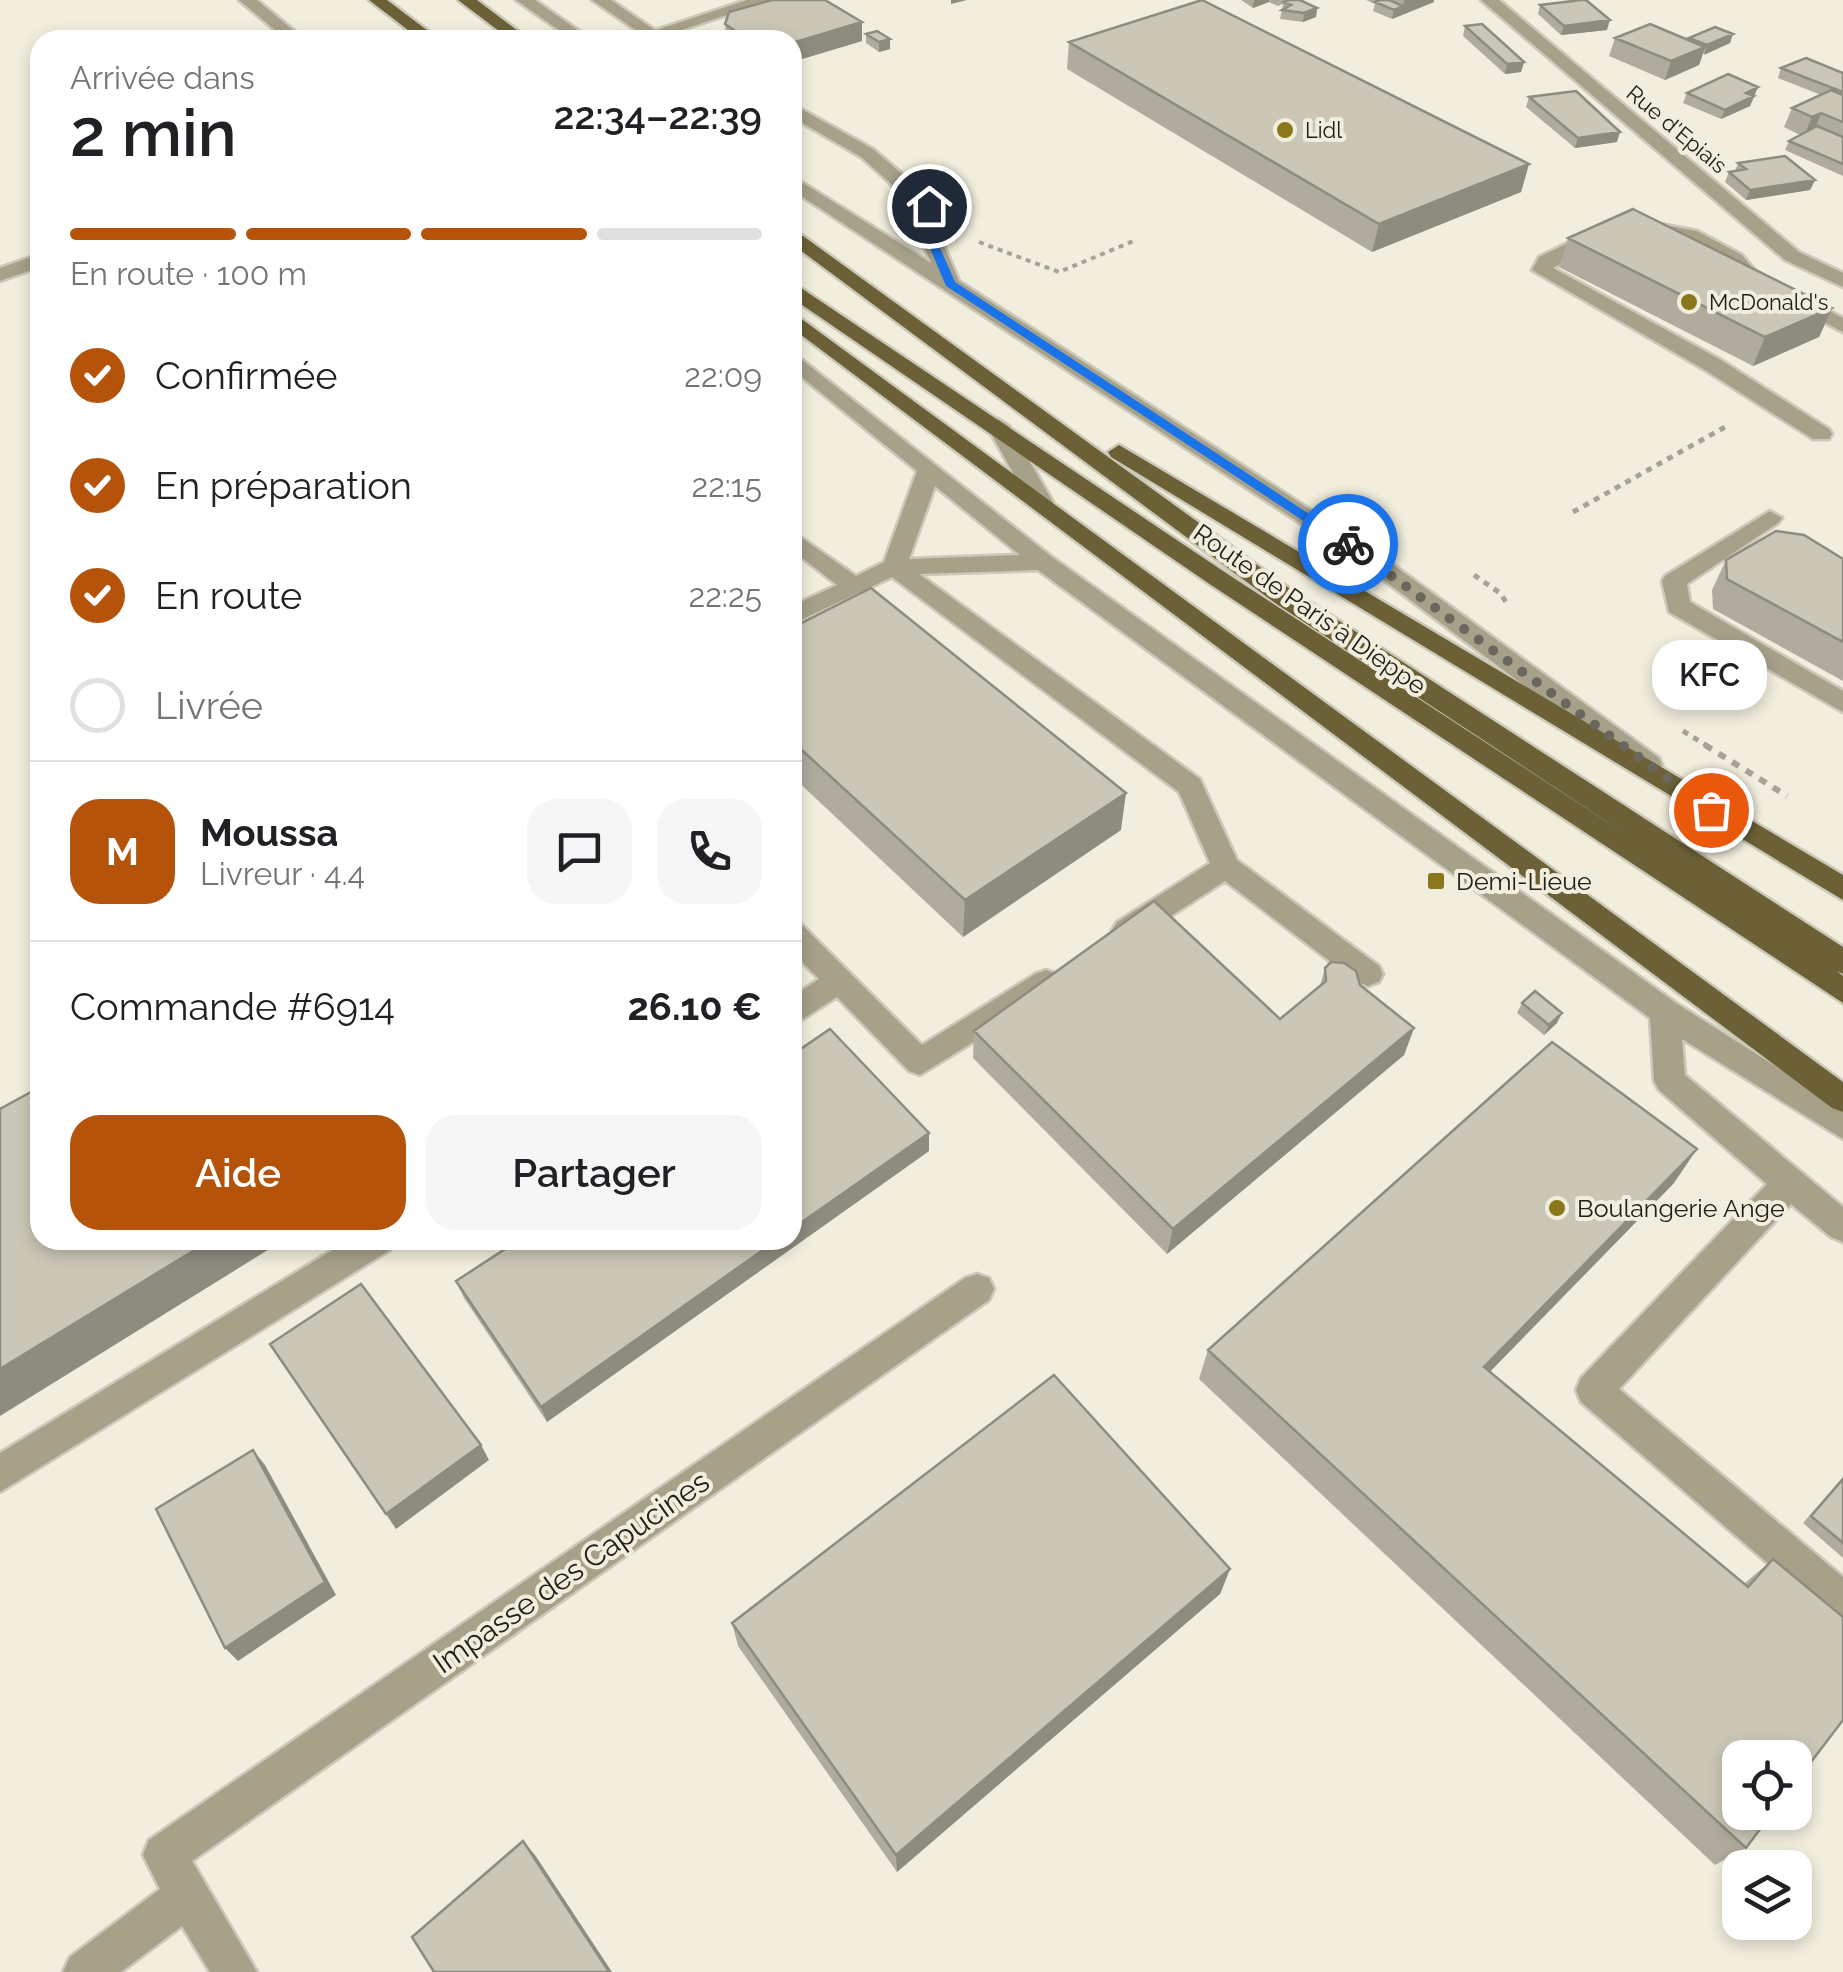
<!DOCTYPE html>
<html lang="fr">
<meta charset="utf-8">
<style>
:root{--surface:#fff;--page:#f6f6f6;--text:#202124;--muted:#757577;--line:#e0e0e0;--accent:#b45309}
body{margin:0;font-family:Raleway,sans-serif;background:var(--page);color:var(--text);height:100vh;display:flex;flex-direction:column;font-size:38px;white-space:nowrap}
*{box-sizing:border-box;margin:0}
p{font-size:32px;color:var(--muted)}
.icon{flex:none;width:55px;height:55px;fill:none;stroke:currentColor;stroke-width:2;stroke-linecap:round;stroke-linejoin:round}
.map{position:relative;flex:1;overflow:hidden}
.side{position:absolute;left:30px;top:30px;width:772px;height:1220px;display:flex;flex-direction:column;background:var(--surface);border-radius:30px;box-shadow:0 5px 15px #0003}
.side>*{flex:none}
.buttons{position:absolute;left:1722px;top:1740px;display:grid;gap:20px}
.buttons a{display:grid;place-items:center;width:90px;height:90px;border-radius:20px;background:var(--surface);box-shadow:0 5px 15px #0003;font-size:50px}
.pin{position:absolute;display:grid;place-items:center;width:85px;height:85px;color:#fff;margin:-42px;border:5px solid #fff;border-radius:50%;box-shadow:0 2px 10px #0007}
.courier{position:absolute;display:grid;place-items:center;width:100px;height:100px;margin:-50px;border:8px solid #1a73e8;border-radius:50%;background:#fff;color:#222;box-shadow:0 2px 12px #0007}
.bubble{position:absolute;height:70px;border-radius:30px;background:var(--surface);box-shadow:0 5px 15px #0003;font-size:32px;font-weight:600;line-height:70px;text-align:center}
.headline em{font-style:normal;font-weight:600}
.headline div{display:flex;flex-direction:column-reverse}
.headline{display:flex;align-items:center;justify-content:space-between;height:170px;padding:0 40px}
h1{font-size:65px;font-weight:600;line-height:75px}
.bar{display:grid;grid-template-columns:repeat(4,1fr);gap:15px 10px;align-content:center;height:120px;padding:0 40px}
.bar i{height:12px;border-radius:8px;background:var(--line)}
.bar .active{background:var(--accent)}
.bar p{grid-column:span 4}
.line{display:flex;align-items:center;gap:25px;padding:0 40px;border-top:2px solid var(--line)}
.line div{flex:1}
.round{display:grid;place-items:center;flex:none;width:105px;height:105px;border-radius:30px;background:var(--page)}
ol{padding:0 40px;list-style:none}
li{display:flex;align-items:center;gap:30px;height:110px}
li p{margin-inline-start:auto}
li .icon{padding:10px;border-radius:50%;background:var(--accent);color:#fff;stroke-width:4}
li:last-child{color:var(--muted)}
li i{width:55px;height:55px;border:5px solid var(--line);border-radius:50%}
.primary-button{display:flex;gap:20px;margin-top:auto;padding:20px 40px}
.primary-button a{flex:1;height:115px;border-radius:30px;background:var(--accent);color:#fff;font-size:40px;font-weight:600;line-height:115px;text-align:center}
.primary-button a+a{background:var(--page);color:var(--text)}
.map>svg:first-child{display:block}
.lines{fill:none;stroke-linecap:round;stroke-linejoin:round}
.lane-casing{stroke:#ccc9ba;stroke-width:5}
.street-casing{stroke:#ccc9ba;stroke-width:5}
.primary-casing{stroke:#ccc9ba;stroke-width:5}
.path-far2{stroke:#a6a396;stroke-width:4;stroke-dasharray:5 5;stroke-linecap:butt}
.path-far1{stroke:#a6a396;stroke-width:5;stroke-dasharray:6 6;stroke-linecap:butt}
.path{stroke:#a6a396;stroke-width:6;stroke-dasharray:8 8;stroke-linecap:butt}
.lane{fill:#a7a18a;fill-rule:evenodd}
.street{fill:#a7a18a;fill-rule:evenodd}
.primary{fill:#6c6136;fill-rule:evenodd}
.wall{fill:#afab9d}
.shaded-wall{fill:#8e8b7f}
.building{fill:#cbc7b6;stroke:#8e8b7f;stroke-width:2.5}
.route{fill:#1a73e8}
.done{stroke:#6a685e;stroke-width:10;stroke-dasharray:0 18}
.poi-dot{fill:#8b771b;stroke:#f2eedd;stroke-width:4}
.labels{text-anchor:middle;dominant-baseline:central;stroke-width:8;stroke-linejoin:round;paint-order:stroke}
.far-street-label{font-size:22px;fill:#212019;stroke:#f2eedd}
.far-poi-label{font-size:22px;fill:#212019;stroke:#f2eedd;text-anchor:start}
.street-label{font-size:25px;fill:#212019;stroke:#f2eedd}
.poi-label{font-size:25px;fill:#212019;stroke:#f2eedd;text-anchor:start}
.near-street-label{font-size:30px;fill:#212019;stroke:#f2eedd}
</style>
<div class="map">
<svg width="1843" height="1972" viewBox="0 0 1843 1972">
<rect width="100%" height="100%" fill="#f2eedd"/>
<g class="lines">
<!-- lane casing -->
<g class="lane-casing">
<path id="lane" d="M516,0H535L592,40H573Z
M592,0H611L669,40H650Z
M792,104L873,149L936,203L939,234L959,281L1377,553L1659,758L1662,765L1659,772H1639L1361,563L792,190V176L931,263L919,234V209L861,157L792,117Z
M1643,221L1697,231L1742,255L1756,272L1843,318V332L1742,280L1728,263L1685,240L1636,231L1633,227Z
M1599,228L1606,230V238L1553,268L1721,360L1829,429L1832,434L1829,439H1813L1705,370L1532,270L1539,257Z
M792,352L1052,557L1676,1003L1843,1109V1139L1682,1039L1685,1075L1843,1207V1242L1831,1237L1791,1204L1619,1389L1843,1577V1621L1829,1616L1581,1402L1576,1390L1581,1378L1767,1184L1659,1090L1654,1081L1650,1018L1038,570L919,574L1200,779L1237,860L1379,966L1383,974L1379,982L1368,986L1357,982L1225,881L1137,938L1127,941L1117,938L1112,930L1117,922L1210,863L1179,792L892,577L792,624V606L837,585L792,550V531L856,576L884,562L917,471L792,369ZM935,486L1020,555L909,559Z
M998,419L1009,426L1053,502L1049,507L1041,509L1029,502L987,426Z
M1770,511L1782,518L1778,523L1687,584L1690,602L1843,691V712L1669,612L1662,581L1665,576Z
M792,922L802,925L922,1045L1035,974L1046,970L1057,974L1061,982L1057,990L920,1075L909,1071L837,997L792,1026V997L819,979L792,952Z
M349,1240H395L390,1250L0,1492V1453Z"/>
</g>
<!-- street casing -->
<g class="street-casing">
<path id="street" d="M239,0H257L305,40H287Z
M747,0H772L651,40H626Z
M1481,0H1499L1799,252L1843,273V287L1785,260Z
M40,254V267L0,281V268Z
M977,1274L989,1278L994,1289L989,1300L192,1861L257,1972H210L182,1926L121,1972H63L70,1957L160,1889L143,1855L149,1840L965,1278Z"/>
</g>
<!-- primary casing -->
<g class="primary-casing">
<path id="primary" d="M369,0H387L440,40H421Z
M458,0H477L530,40H511Z
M792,228L1293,591L1843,947V974L1837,971L1843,976V1003L1211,585L792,298V282L1229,575L1632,838L1275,603L792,244Z
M792,312L1843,1082V1112L1832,1108L792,328Z
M1119,445L1843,875V900L1111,457L1108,452Z"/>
</g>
<!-- path-far2 -->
<path class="path-far2" d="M979,242L1059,272L1136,240"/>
<!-- path-far1 -->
<path class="path-far1" d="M1573,512L1725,427
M1474,575L1500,593L1506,602
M1683,731L1709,747"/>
<!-- path -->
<path class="path" d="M1705,745L1787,796"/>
<!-- lane -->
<use href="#lane" class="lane"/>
<!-- street -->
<use href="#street" class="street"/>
<!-- primary -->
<use href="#primary" class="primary"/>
</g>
<!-- wall -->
<path class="wall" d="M1241,0H1300L1317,8L1316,17L1303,22L1280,19L1283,4L1278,6L1269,2L1253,8Z
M1366,0H1434V2L1392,19L1373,11L1375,4Z
M1540,5L1607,30L1561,35L1538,14Z
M725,24L862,41L792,62V40H726Z
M1465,26L1524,62L1521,72L1505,74L1463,36Z
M866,34L890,49L879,52L866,43Z
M1615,38L1688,40L1689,38L1730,43L1703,54L1699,65L1665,80L1609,56Z
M1069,42L1529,164L1521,192L1372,252L1067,69Z
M1781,68L1843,73V176L1785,150L1789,141L1800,135L1784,127L1792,108L1821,95L1778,78Z
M1758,87L1750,106L1721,119L1683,103L1687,93Z
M1529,97L1617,142L1575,148L1526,107Z
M1738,163L1815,180L1810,190L1746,200L1725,182L1729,172L1735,171Z
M1568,238L1832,308L1819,337L1753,366L1559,267Z
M1843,559V681L1713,609L1712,590L1726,560Z
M792,628L1121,830L963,937L792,776Z
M1325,968L1360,985L1414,1028L1404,1055L1167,1254L973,1058L974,1031L1280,1019L1320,986Z
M1522,1003L1557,1023L1544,1035L1517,1013Z
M929,1151L547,1422L464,1298L456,1281Z
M1674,1183L1490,1372L1744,1584L1773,1559L1746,1848L1715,1865L1199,1379L1208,1350Z
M1843,1477V1558L1803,1523Z
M1230,1569L1220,1594L897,1872L738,1646L732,1623Z"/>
<!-- shaded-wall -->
<path class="shaded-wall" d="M951,0H967L951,4Z
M1254,0H1269V2L1253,8Z
M1404,0H1434V2L1392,19L1394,10L1403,6Z
M1317,8L1316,17L1303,22L1304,13Z
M1610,20L1607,30L1561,35L1564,26Z
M862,22V41L792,62V43Z
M1733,34L1730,43L1704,55L1707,45Z
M890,39V49L879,52V42Z
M1705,47L1699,65L1665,80L1671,61Z
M1524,62L1521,72L1505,74L1507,64Z
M1758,87L1750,106L1721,119L1725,110L1746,93Z
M1821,113L1814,132L1804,136L1812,117Z
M1620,132L1617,142L1575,148L1578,138Z
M1529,164L1521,192L1372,252L1379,224Z
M1815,180L1810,190L1746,200L1750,190Z
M1832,308L1819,337L1753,366L1765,337Z
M1126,793L1121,830L963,937L965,900Z
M1562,1013L1557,1023L1544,1035L1549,1025Z
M1414,1028L1404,1055L1167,1254L1173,1229Z
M929,1133V1151L547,1422L541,1407L777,1240H792V1229Z
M1697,1149L1674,1183L1466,1396L1484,1367Z
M211,1240H284L0,1416V1369Z
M481,1445L489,1460L396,1529L386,1514Z
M253,1450L265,1465L336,1595L238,1661L225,1648Z
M1230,1569L1220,1594L897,1872L896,1855Z
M523,1841L535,1855L612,1972H609Z"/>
<!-- building -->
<path class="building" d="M772,0H825L862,22L792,43V40H749L725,24L729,12Z
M1202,0L1529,164L1379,224L1069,42Z
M1289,0H1300L1317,8L1304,13L1282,10L1291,5L1284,2Z
M1380,0H1389L1403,6L1394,10L1375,2Z
M1581,0H1586L1610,20L1564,26L1540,5Z
M1482,24L1524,62L1507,64L1465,26Z
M1650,24L1705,47L1671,61L1615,38Z
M1715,27L1733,34L1707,45L1689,38Z
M877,31L890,39L879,42L866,34Z
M1806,58L1843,73V92L1781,68Z
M1728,74L1758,87L1746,93L1754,96L1725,110L1687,93Z
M1831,90L1843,95V122L1821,113L1812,117L1792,108Z
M1576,91L1620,132L1578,138L1529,97Z
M1817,126L1843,137V164L1789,141Z
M1785,156L1815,180L1750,190L1729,172L1746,169L1738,163Z
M1633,209L1832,308L1765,337L1568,238Z
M1776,531L1804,535L1843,559V642L1727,579L1726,560Z
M871,588L1126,793L965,900L792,741V628Z
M1154,901L1280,1019L1326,981L1325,968L1331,962L1344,963L1356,971L1360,985L1414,1028L1173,1229L974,1031Z
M1535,991L1562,1013L1549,1025L1522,1003Z
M830,1029L929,1133L792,1229V1055Z
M1552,1042L1697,1149L1484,1367L1748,1587L1773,1559L1843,1617V1720L1795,1783V1758H1740V1812H1773L1746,1848L1208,1350Z
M40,1087V1240H211L0,1369V1109Z
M519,1240H777L541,1407L456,1281Z
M361,1284L481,1445L386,1514L270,1344Z
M1054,1375L1230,1569L896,1855L732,1623Z
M253,1450L325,1582L225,1648L156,1509Z
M1843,1479V1543L1811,1516Z
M523,1841L609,1972H434L412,1937Z"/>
<!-- route -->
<path class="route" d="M925,204L934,206V234L955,282L1352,542V547H1343L946,286L924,234Z"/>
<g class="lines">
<!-- done -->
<path class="done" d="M1348,544L1711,810"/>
</g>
<!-- markers -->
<g class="poi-dot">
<circle cx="1285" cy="130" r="10"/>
<circle cx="1689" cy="302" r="10"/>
<rect x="1426" y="871" width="20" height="20" rx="5"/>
<circle cx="1557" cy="1208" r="10"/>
</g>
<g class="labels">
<!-- far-street labels -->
<g class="far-street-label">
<text transform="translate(1677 129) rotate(40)">Rue d'Epiais</text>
</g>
<!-- far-poi labels -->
<g class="far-poi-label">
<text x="1305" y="130">Lidl</text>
<text x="1709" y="302">McDonald's</text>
</g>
<!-- street labels -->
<g class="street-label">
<text transform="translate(1310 609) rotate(35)">Route de Paris à Dieppe</text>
</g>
<!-- poi labels -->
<g class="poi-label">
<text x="1456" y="881">Demi-Lieue</text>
<text x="1577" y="1208">Boulangerie Ange</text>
</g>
<!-- near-street labels -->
<g class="near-street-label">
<text transform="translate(571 1572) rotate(-35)">Impasse des Capucines</text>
</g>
</g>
</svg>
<div class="buttons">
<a><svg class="icon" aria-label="locate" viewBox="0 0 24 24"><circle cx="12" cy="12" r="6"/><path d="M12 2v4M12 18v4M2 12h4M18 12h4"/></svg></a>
<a><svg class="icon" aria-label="layers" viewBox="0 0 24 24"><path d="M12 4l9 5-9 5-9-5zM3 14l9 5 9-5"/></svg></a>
</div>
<div class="pin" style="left:1711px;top:810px;background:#ea580c"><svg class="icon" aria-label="bag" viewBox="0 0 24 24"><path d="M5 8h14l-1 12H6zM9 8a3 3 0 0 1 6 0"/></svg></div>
<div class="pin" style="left:929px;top:206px;background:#1f2937"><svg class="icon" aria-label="home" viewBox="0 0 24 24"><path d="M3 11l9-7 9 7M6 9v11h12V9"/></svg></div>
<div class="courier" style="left:1348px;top:544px"><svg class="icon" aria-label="bike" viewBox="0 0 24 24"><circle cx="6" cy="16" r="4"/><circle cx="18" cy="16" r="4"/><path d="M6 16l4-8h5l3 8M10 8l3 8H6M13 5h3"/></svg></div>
<div class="bubble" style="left:1652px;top:640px;width:115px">KFC</div>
<section class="side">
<div class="headline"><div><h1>2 min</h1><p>Arrivée dans</p></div><em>22:34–22:39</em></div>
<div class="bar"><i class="active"></i><i class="active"></i><i class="active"></i><i></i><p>En route · 100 m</p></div>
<ol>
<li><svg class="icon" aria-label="check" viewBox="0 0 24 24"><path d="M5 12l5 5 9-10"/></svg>Confirmée<p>22:09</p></li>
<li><svg class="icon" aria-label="check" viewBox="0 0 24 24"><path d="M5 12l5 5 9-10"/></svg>En préparation<p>22:15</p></li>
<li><svg class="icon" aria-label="check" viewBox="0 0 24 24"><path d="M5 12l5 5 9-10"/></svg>En route<p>22:25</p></li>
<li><i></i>Livrée</li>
</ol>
<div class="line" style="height:180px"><b class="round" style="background:var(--accent);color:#fff">M</b><div><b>Moussa</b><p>Livreur · 4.4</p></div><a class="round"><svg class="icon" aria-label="chat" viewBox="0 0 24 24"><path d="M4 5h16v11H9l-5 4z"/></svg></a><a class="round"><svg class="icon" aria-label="phone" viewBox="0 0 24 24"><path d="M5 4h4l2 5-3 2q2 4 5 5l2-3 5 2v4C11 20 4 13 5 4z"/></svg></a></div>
<div class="line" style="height:130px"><div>Commande #6914</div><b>26.10 €</b></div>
<div class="primary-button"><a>Aide</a><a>Partager</a></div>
</section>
</div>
